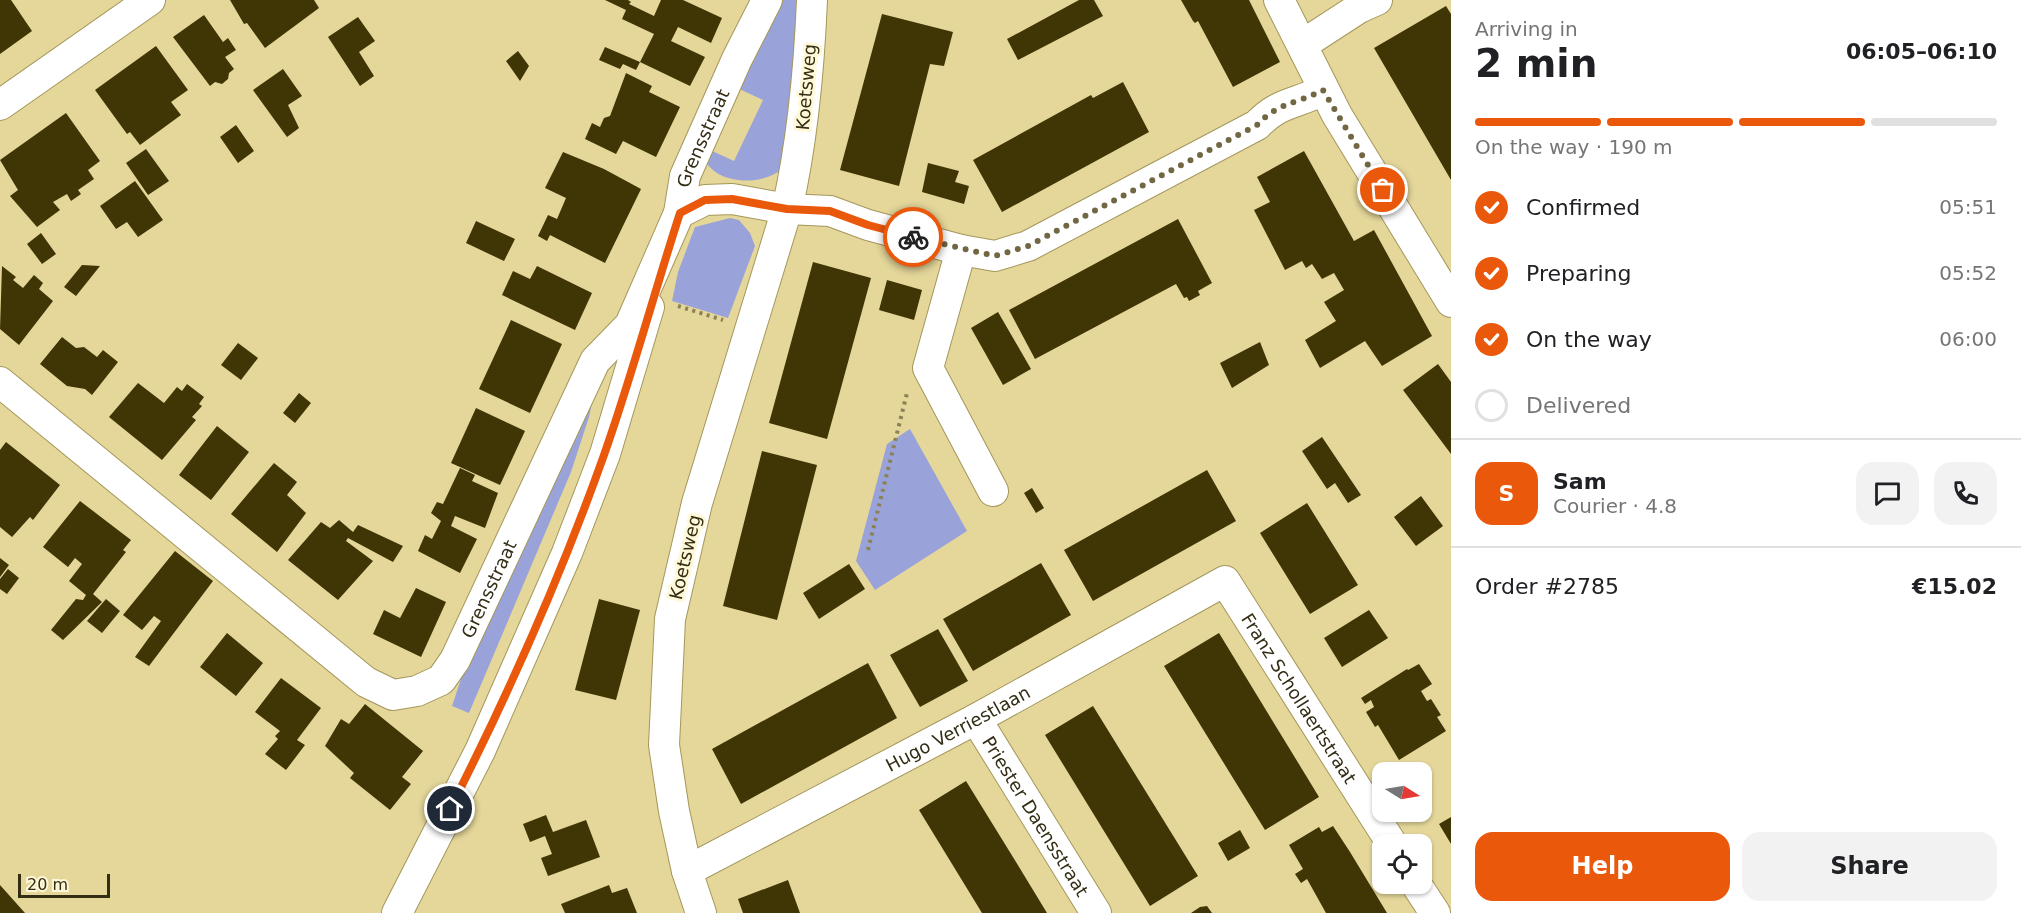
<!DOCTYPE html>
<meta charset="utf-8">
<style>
:root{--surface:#fff;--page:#f2f2f2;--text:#202124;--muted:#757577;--line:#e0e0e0;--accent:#ea580c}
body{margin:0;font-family:"DejaVu Sans",sans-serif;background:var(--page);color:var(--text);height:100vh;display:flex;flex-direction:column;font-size:22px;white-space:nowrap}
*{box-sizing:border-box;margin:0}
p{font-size:20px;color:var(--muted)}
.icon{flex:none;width:33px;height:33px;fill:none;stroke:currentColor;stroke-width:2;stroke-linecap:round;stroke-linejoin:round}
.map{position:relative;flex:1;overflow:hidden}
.drawer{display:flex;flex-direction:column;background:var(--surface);width:570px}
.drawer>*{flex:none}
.needle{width:39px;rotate:101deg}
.fabs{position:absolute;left:1372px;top:762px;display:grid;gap:12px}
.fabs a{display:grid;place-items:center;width:60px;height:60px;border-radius:12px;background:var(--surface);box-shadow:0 2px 4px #0004;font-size:30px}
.scale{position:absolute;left:18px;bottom:15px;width:92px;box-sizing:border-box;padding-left:6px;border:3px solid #332d14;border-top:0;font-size:16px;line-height:21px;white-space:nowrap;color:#332d14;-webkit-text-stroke:4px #fff8d9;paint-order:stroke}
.pin{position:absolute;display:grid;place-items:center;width:51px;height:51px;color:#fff;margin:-26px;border:3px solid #fff;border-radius:50%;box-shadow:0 2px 6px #0007}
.courier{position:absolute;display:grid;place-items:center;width:60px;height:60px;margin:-30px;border:4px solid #ea580c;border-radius:50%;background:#fff;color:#222;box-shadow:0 2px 8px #0007}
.overview em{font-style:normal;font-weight:700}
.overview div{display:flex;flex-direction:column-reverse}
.overview{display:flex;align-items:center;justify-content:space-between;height:102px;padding:0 24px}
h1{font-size:39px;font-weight:700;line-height:45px}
.bar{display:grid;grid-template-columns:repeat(4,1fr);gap:9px 6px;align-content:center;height:72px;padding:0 24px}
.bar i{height:8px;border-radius:4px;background:var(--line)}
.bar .selected{background:var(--accent)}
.bar p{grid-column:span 4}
.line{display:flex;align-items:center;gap:15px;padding:0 24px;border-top:2px solid var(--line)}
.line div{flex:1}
.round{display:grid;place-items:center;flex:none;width:63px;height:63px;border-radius:18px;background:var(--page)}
ol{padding:0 24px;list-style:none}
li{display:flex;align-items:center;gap:18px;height:66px}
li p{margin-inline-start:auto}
li .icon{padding:6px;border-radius:50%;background:var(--accent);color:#fff;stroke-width:4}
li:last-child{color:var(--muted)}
li i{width:33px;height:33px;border:3px solid var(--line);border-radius:50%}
.cta{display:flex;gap:12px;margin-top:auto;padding:12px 24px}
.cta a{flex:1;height:69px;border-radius:18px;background:var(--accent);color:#fff;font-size:24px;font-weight:700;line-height:69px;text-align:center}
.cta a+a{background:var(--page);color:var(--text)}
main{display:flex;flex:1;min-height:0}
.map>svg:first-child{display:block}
.green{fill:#9aa3d9}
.building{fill:#3f3505}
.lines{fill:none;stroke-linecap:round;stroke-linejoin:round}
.minor-casing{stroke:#a4975b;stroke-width:32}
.path{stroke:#8b8156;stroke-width:4;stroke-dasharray:3 4.5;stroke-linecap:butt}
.minor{stroke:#fff;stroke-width:30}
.done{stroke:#716843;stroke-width:6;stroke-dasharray:0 10.8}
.route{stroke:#ea580c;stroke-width:8}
.labels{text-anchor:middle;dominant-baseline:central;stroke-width:6;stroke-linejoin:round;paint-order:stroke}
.street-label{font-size:18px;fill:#332d14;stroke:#fff8d9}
</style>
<main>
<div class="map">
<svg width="1451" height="913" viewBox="0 0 1451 913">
<rect width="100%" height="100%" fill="#e5d79a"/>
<!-- green -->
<path class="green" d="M780,0H805L782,169C763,186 717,185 705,160L708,149L734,161L763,100L737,88Z
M730,218L739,220L750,233L755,246L728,318L672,301L678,272L695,227Z
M596,384L589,417L571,472L469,713L452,706L468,658Z
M910,429L967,531L875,590L856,561L887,444Z"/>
<!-- building -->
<path class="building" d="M0,0H11L32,31L0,54Z
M230,0H314L319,8L265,48L247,23L244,24Z
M605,0H628L631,2L629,4L654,16L661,0H683L722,18L711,43L678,27L671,41L705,57L690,86L640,62L654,34L622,19L626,10Z
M1079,0H1094L1103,16L1018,60L1007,39Z
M1181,0H1249L1280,62L1233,87L1198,21L1195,23L1193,21Z
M1446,6L1451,14V180L1374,48Z
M882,14L953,32L944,66L930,64L899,186L840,170Z
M204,15L223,42L228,38L236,50L225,57L234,69L229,73L228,79L222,84L215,82L210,86L173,37Z
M358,17L375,41L359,52L374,76L360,86L328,37Z
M156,46L188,90L171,102L181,115L140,145L130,132L127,134L95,90Z
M605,47L640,62L636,70L623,64L620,69L599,60Z
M518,51L529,66L520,81L506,61Z
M283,69L302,96L288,105L299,128L287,137L253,90Z
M626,73L652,86L649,92L680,107L656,157L623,141L616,154L585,139L592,123L600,127L604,118L610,116Z
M1123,82L1149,132L1002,212L973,160L1091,95L1093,98Z
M66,113L100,161L88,170L94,179L78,190L81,194L71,201L67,194L53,202L60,210L37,227L10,196L18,190L0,160Z
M236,125L254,151L238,163L220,137Z
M146,149L169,181L148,195L126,163Z
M1304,151L1354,241L1374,230L1432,336L1382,366L1365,341L1320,368L1305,340L1336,321L1324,302L1344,290L1334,273L1322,279L1312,264L1306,268L1302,261L1285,270L1254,210L1270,202L1257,177Z
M563,152L604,169L641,189L605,263L550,235L547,241L538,236L548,215L557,219L566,198L545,188Z
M928,163L959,171L955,182L969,186L964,204L922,192Z
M135,181L163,220L138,237L127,222L116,229L100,206Z
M1178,219L1212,283L1198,291L1200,295L1189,301L1187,297L1184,298L1176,284L1035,359L1009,310Z
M476,221L515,239L504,261L466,243Z
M41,233L56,254L42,264L27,244Z
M813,262L871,278L827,439L769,423Z
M82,265L100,266L76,296L64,287Z
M2,266L16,277L13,280L23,288L34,275L43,283L39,289L53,301L19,345L0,329Z
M537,266L592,293L575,330L502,295L513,271L530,279Z
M887,280L922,290L914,320L879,310Z
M998,312L1031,369L1003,385L971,328Z
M511,320L562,344L530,413L479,389Z
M62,337L76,348L84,347L97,357L103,350L118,362L92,395L85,389L67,386L40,364Z
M1260,342L1269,365L1232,388L1220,363Z
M238,343L258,358L241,380L221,365Z
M1438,364L1451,382V454L1403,390Z
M138,383L164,403L177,387L182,391L187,384L204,397L199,404L202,406L192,417L196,420L162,460L109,417Z
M299,393L311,403L295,423L283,413Z
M476,408L525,431L500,485L451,463Z
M217,426L249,452L211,500L179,475Z
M1322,437L1361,495L1348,503L1335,483L1327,489L1302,451Z
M6,442L60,485L33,520L30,517L12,537L0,527V450Z
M762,451L817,465L777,620L723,606Z
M274,463L297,482L287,495L306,513L277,552L231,514Z
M460,468L475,475L472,481L498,493L485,528L455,516L451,526L477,539L460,573L418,551L425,535L432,539L441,521L431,513L437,502L443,504Z
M1207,470L1236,521L1093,601L1064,550Z
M1032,488L1044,508L1036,513L1024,493Z
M1421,496L1443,526L1416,546L1394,517Z
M80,501L131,540L123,550L126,552L93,594L102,602L63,640L51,630L76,599L83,600L86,595L69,581L82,564L75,558L68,567L43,547Z
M1307,503L1358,585L1310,614L1260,533Z
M339,520L353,532L358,525L403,546L393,562L348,538L346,541L373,561L338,600L288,560L321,522L330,528Z
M175,551L213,581L149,666L135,657L161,621L154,616L142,630L123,615Z
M0,558L9,565L0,577Z
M1041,563L1071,615L973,671L943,619Z
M849,564L865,589L819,619L803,593Z
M8,569L19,578L7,594L0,589V579Z
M416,588L446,602L421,657L373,634L384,610L400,618Z
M106,599L120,611L102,633L87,621Z
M599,599L640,610L616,700L575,690Z
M1369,610L1388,638L1342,667L1324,638Z
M938,629L968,681L920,707L890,655Z
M227,633L263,663L236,696L200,667Z
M1219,633L1319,797L1265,830L1164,666Z
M868,663L897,718L741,804L712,749Z
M1419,664L1432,684L1421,691L1427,701L1431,699L1441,715L1437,717L1446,731L1399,760L1378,725L1375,727L1366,712L1374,707L1371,700L1365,704L1361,698L1407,669L1408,670Z
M281,678L321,708L297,740L305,745L286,770L265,754L278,739L275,736L280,731L255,712Z
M365,704L423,751L402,777L411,784L390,810L350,778L354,773L325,746L341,719L349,724Z
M1093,706L1198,876L1150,906L1045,735Z
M966,781L1016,862L1047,913H982L919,810Z
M546,815L553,832L586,820L600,857L548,876L541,858L552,854L545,836L530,842L523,824Z
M1451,817V844L1439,824Z
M1333,826L1350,852L1387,913H1326L1307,879L1301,883L1295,874L1303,869L1289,845L1319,827L1322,832Z
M1240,830L1250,848L1228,861L1218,843Z
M788,880L800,913H743L738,899Z
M0,885L25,913H0Z
M609,885L612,893L627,888L637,913H565L561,904Z
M1207,906L1212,913H1191L1200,907Z"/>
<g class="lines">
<!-- minor casing -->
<g class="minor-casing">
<g id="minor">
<path d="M812,0C809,71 803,139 787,209L830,211L868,225L961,250L995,256L1028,246L1257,125C1280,101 1295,105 1323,90"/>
<path d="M1279,0L1337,115L1451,302"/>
<path d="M1302,45L1359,8L1377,0"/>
<path d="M0,105L150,0"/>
<path d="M679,213L705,200L732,199L787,209L697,503L670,619L664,745L674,811L687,871L701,913"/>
<path d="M961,250L928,368L993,491"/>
<path id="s1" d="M0,382L366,682L393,695L417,691L441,680L455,660L595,361L630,325L679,213L685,176L737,59L767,0"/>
<path id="s2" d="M976,719L1096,913"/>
<path id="s3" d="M687,871L976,719L1225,581L1392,844"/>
<path d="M1416,884L1435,913"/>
<path d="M397,913L480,751L567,553L605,454L649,307"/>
</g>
</g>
<!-- path -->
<path class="path" d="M678,306L723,320
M868,550L907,393"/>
<!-- minor -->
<use href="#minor" class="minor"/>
</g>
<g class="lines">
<!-- done -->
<path class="done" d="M913,237L995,256L1028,246L1257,125C1280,101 1295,105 1323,90L1383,190"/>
<!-- route -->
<path class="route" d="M450,809C508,695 561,576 604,455C632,376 654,293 680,213L705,200L732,199L787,209L830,211L868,225L913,237"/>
</g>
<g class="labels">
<!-- street labels -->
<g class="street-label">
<text transform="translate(806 87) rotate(-85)">Koetsweg</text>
<text stroke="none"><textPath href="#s1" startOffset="1160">Grensstraat</textPath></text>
<text transform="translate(685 557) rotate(-77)">Koetsweg</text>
<text stroke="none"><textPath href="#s1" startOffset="657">Grensstraat</textPath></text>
<text stroke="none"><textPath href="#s3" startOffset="750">Franz Schollaertstraat</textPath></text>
<text stroke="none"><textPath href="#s3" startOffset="306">Hugo Verriestlaan</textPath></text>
<text stroke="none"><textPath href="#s2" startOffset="114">Priester Daensstraat</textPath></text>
</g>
</g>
</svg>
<div class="fabs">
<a><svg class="needle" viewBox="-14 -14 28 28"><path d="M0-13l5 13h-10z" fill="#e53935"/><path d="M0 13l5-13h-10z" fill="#757577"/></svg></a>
<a><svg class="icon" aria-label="locate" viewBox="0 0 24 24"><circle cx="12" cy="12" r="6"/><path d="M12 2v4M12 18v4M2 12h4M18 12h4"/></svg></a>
</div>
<div class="scale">20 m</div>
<div class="pin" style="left:1383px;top:190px;background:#ea580c"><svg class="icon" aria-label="bag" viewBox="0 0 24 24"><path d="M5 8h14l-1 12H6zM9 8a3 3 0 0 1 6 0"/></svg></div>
<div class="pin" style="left:450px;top:809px;background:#1f2937"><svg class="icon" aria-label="home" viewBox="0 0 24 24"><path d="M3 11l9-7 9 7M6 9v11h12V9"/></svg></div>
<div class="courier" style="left:913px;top:237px"><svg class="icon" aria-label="bike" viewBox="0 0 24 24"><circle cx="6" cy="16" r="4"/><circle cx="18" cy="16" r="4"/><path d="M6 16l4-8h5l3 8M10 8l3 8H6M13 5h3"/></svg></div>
</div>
<section class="drawer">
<div class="overview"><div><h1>2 min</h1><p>Arriving in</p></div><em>06:05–06:10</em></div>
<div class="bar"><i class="selected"></i><i class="selected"></i><i class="selected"></i><i></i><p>On the way · 190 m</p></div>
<ol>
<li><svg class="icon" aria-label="check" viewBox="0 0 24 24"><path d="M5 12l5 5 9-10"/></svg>Confirmed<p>05:51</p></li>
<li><svg class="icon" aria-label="check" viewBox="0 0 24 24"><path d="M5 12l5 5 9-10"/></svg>Preparing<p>05:52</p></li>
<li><svg class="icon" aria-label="check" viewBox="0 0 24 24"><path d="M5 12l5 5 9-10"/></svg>On the way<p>06:00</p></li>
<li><i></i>Delivered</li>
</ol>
<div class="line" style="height:108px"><b class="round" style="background:var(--accent);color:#fff">S</b><div><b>Sam</b><p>Courier · 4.8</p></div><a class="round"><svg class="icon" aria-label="chat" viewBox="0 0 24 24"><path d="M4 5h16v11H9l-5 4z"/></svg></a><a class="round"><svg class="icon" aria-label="phone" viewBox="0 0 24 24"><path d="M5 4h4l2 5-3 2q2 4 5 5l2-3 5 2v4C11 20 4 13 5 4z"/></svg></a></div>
<div class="line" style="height:78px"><div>Order #2785</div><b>€15.02</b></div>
<div class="cta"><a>Help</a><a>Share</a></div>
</section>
</main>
